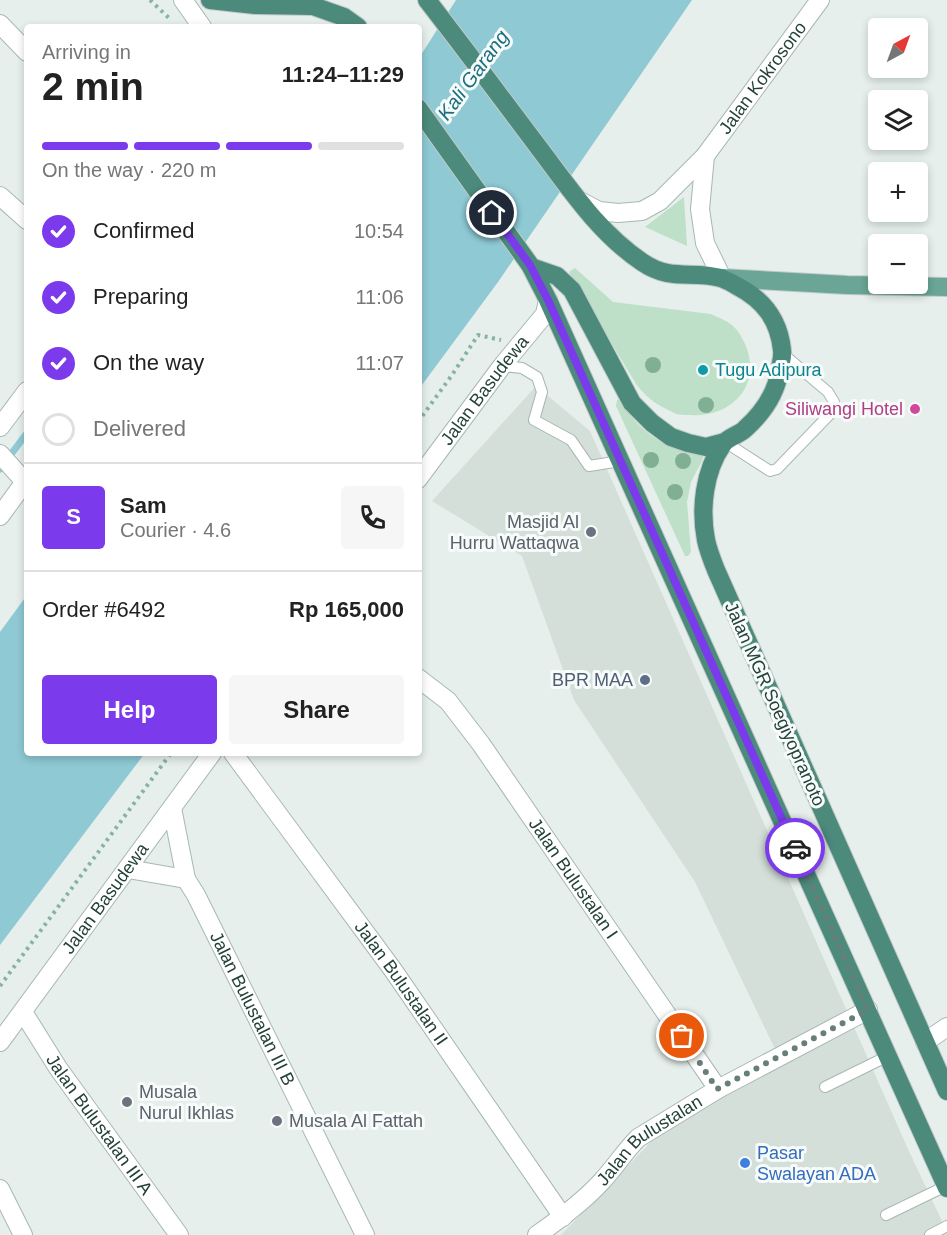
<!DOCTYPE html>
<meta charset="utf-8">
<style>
:root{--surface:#fff;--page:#f6f6f6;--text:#222;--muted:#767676;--line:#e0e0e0;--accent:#7c3aed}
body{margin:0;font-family:Arial,sans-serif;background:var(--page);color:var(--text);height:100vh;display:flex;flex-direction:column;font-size:22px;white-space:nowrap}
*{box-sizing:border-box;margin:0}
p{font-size:20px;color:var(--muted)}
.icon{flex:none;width:33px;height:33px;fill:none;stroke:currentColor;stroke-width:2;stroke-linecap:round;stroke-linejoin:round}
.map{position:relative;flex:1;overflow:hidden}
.panel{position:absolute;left:24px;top:24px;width:398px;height:732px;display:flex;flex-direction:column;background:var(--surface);border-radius:6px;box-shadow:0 3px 9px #0003}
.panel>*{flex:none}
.needle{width:39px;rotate:41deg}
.fabs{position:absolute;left:868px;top:18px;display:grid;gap:12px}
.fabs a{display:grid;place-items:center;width:60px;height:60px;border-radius:6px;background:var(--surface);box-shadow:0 3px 9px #0003;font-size:30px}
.pin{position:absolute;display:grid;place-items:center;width:51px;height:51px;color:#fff;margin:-26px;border:3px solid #fff;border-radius:50%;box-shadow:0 2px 6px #0007}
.courier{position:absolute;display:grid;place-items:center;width:60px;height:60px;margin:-30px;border:4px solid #7c3aed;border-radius:50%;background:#fff;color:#222;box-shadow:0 2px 8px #0007}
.overview em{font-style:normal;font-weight:700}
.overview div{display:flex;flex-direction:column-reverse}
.overview{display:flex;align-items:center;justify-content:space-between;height:102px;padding:0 18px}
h1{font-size:39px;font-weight:700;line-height:45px}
.bar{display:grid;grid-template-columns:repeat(4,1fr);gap:9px 6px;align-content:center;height:72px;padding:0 18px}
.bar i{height:8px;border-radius:4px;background:var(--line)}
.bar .selected{background:var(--accent)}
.bar p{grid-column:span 4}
.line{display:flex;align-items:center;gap:15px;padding:0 18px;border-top:2px solid var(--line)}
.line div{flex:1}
.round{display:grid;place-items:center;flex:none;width:63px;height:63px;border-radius:6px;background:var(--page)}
ol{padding:0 18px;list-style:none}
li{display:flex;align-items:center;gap:18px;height:66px}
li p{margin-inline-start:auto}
li .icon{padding:6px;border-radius:50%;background:var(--accent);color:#fff;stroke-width:4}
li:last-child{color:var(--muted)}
li i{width:33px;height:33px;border:3px solid var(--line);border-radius:50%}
.cta{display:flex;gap:12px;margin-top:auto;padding:12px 18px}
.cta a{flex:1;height:69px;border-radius:6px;background:var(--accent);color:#fff;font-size:24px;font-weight:700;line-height:69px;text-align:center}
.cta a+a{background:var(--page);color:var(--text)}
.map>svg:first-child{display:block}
.built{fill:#d4dfda}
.green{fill:#bfe0c8}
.water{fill:#8ec9d4}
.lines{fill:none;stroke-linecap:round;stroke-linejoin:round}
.stream{stroke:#8ec9d4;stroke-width:7}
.service-casing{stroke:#a8b8b2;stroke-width:12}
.minor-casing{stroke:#a8b8b2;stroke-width:20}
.tertiary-casing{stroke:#a8b8b2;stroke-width:20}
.primary-casing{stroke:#c2cac8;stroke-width:20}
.trunk-casing{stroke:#c2cac8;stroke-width:20}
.path{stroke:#86b3a5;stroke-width:4;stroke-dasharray:3 4.5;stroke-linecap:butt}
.service{stroke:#fff;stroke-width:10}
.minor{stroke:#fff;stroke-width:18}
.tertiary{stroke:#fff;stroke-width:18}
.primary{stroke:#6aa596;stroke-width:18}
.trunk{stroke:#4c8a7c;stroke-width:18}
.tree{fill:#80af93}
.done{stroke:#687f78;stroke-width:6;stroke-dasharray:0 10.8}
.route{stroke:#7c3aed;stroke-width:8}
.culture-dot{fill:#0f9aa8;stroke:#f7fbf9;stroke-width:2}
.hotel-dot{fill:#d1479c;stroke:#f7fbf9;stroke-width:2}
.worship-dot{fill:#6b7280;stroke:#f7fbf9;stroke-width:2}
.service-dot{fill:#5c6f8a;stroke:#f7fbf9;stroke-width:2}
.shop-dot{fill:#3f7fe0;stroke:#f7fbf9;stroke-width:2}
.labels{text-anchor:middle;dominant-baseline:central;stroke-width:6;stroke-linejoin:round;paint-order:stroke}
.street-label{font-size:18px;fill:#24423a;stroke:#f7fbf9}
.culture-label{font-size:18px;fill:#0d838f;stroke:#f7fbf9;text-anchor:start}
.hotel-label{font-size:18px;fill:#b23c85;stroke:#f7fbf9;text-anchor:end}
.worship-label{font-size:18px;fill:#5b616d;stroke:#f7fbf9;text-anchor:start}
.service-label{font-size:18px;fill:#4e5e75;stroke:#f7fbf9;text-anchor:end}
.shop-label{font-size:18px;fill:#366cbe;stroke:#f7fbf9;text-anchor:start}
.water-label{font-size:20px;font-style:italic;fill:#1c6f80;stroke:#f7fbf9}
</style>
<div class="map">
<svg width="947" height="1235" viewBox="0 0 947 1235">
<rect width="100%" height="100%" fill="#e6efeb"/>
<!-- built -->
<path class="built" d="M536,386L590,431L908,1149L947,1232V1235H561L672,1120L783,1066L695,882L574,700L522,556L432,501Z"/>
<!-- green -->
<path class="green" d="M684,197L687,246L645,227Z
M575,268L613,302L711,314C719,318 729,321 735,328C739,332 742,338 745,344C763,384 732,418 690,415C686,415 681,415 676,414C676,414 669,410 668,410C653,402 647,398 636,384L569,272Z
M620,399C627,406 631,416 637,423C654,441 676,451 701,455L703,457L702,461L691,482L687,502L691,552L688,556H685L679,543L616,406L617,400Z"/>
<!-- water -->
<path class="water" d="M456,0H692L498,282L419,389V58Z
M27,595V753H145L0,945V632Z"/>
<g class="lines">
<!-- stream -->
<path class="stream" d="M0,469L27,433"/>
<!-- service casing -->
<g class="service-casing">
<path id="service" d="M502,366L522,368L537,377L542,392L534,420L571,440L589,466L620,461
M725,442L770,471L777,469L830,414L834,402L828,392L782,353
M825,1087L888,1056
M886,1215L946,1186
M930,1235L947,1226"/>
</g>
<!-- minor casing -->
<g class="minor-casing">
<g id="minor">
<path d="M0,24L27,52"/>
<path d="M0,196L27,220"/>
<path d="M0,454L25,482"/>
<path id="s1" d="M418,678L448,701L481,744L718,1089"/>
<path id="s2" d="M233,753L393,970L563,1217"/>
<path id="s3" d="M172,808L186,879L196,895L365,1235"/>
<path d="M128,869L186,879"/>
<path id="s4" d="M23,1012L58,1068L179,1235"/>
<path d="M925,1042L947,1027"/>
<path d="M0,1189L23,1235"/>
<path id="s5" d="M537,1235C560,1219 583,1202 602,1181C615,1167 625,1151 638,1138L718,1089L868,1010"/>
</g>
</g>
<!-- tertiary casing -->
<g class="tertiary-casing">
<g id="tertiary">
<path d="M183,0L202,27"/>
<path d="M705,156L700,209L705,243L722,278"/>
<path id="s6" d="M580,201L599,211L618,213L642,211L660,201L705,156L820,0"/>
<path d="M0,427L27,391"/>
<path id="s7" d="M418,479L502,366L545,314L548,300"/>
<path d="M0,516L27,479"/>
<path id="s8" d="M0,1042L212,753"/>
</g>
</g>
<!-- primary casing -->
<g class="primary-casing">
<path id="primary" d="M722,278L847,285L947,287"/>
</g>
<!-- trunk casing -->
<g class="trunk-casing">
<path id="trunk" d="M210,0L255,5L313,6L344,17L358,27
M427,0C465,49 502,99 539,148C570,189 599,233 642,262C671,282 691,270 721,278C726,280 732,283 737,286C764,300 779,320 782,350C783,356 781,362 780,368C777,392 764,412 745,429C739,435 728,437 723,444C704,471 700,509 706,540C708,550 712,560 716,570L947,1091
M418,108L530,265L548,300L947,1188
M531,267L557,276L572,290L632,403L652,423L671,437L688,443L706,447L725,442"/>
</g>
<!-- path -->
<path class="path" d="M150,0L170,19
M418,422L452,375L478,335L501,340
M0,986L171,753"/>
<!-- service -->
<use href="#service" class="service"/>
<!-- minor -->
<use href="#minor" class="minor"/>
<!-- tertiary -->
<use href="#tertiary" class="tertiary"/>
<!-- primary -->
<use href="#primary" class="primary"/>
<!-- trunk -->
<use href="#trunk" class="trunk"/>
</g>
<!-- trees -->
<g class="tree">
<circle cx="653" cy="365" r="8"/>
<circle cx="706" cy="405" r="8"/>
<circle cx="651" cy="460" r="8"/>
<circle cx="683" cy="461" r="8"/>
<circle cx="675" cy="492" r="8"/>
</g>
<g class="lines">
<!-- done -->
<path class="done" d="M682,1036L717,1089L868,1010L795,848"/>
<!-- route -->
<path class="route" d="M492,213L530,265L548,300L795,848"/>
</g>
<!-- markers -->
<circle class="culture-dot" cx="703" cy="370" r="6"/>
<circle class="hotel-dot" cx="915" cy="409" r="6"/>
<g class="worship-dot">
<circle cx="591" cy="532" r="6"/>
<circle cx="127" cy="1102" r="6"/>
<circle cx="277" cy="1121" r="6"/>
</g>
<circle class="service-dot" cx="645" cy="680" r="6"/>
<circle class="shop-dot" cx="745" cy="1163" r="6"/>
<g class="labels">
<!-- street labels -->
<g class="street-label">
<text stroke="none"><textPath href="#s6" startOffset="246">Jalan Kokrosono</textPath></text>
<text stroke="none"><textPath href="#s7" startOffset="111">Jalan Basudewa</textPath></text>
<text transform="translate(775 704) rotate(66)">Jalan MGR Soegiyopranoto</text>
<text stroke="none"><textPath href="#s1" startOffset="255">Jalan Bulustalan I</textPath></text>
<text stroke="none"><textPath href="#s8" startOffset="178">Jalan Basudewa</textPath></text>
<text stroke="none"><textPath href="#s2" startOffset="285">Jalan Bulustalan II</textPath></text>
<text stroke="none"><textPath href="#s3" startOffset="218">Jalan Bulustalan III B</textPath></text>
<text stroke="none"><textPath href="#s4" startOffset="136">Jalan Bulustalan III A</textPath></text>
<text stroke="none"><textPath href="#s5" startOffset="148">Jalan Bulustalan</textPath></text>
</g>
<!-- culture labels -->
<g class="culture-label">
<text x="715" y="370">Tugu Adipura</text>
</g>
<!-- hotel labels -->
<g class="hotel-label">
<text x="903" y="409">Siliwangi Hotel</text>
</g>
<!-- worship labels -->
<g class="worship-label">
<text x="579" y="522" text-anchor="end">Masjid Al<tspan x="579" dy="21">Hurru Wattaqwa</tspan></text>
<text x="139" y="1092">Musala<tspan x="139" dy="21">Nurul Ikhlas</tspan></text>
<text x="289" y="1121">Musala Al Fattah</text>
</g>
<!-- service labels -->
<g class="service-label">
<text x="633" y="680">BPR MAA</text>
</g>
<!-- shop labels -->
<g class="shop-label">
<text x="757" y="1153">Pasar<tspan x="757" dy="21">Swalayan ADA</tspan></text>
</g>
<!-- water labels -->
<g class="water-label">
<text transform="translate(473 75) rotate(-54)">Kali Garang</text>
</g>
</g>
</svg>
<div class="fabs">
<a><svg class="needle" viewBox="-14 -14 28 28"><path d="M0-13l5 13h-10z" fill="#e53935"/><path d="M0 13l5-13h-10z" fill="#767676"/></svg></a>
<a><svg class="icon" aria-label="layers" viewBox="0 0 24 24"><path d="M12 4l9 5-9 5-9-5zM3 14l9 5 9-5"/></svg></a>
<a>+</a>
<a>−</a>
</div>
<div class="pin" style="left:682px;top:1036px;background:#ea580c"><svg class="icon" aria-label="bag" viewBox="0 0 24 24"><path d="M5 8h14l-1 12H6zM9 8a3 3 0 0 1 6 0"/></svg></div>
<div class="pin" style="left:492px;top:213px;background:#1f2937"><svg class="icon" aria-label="home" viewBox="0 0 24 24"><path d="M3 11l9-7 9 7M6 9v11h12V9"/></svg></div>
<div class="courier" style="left:795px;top:848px"><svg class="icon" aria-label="car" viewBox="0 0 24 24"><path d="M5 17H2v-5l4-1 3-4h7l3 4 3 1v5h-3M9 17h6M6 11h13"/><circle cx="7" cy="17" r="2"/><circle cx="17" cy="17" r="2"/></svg></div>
<section class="panel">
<div class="overview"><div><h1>2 min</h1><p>Arriving in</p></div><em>11:24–11:29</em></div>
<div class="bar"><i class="selected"></i><i class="selected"></i><i class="selected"></i><i></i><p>On the way · 220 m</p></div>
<ol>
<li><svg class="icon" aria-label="check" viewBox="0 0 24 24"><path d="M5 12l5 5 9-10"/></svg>Confirmed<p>10:54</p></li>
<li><svg class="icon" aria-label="check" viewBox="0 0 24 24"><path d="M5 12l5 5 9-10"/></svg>Preparing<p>11:06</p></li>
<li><svg class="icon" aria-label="check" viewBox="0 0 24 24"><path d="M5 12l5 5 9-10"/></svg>On the way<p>11:07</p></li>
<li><i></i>Delivered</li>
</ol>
<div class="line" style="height:108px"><b class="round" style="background:var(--accent);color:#fff">S</b><div><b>Sam</b><p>Courier · 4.6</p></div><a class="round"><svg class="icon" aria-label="phone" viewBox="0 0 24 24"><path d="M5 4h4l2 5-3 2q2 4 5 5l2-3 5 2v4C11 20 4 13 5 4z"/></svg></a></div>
<div class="line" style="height:78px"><div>Order #6492</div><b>Rp 165,000</b></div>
<div class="cta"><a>Help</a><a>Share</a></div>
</section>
</div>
